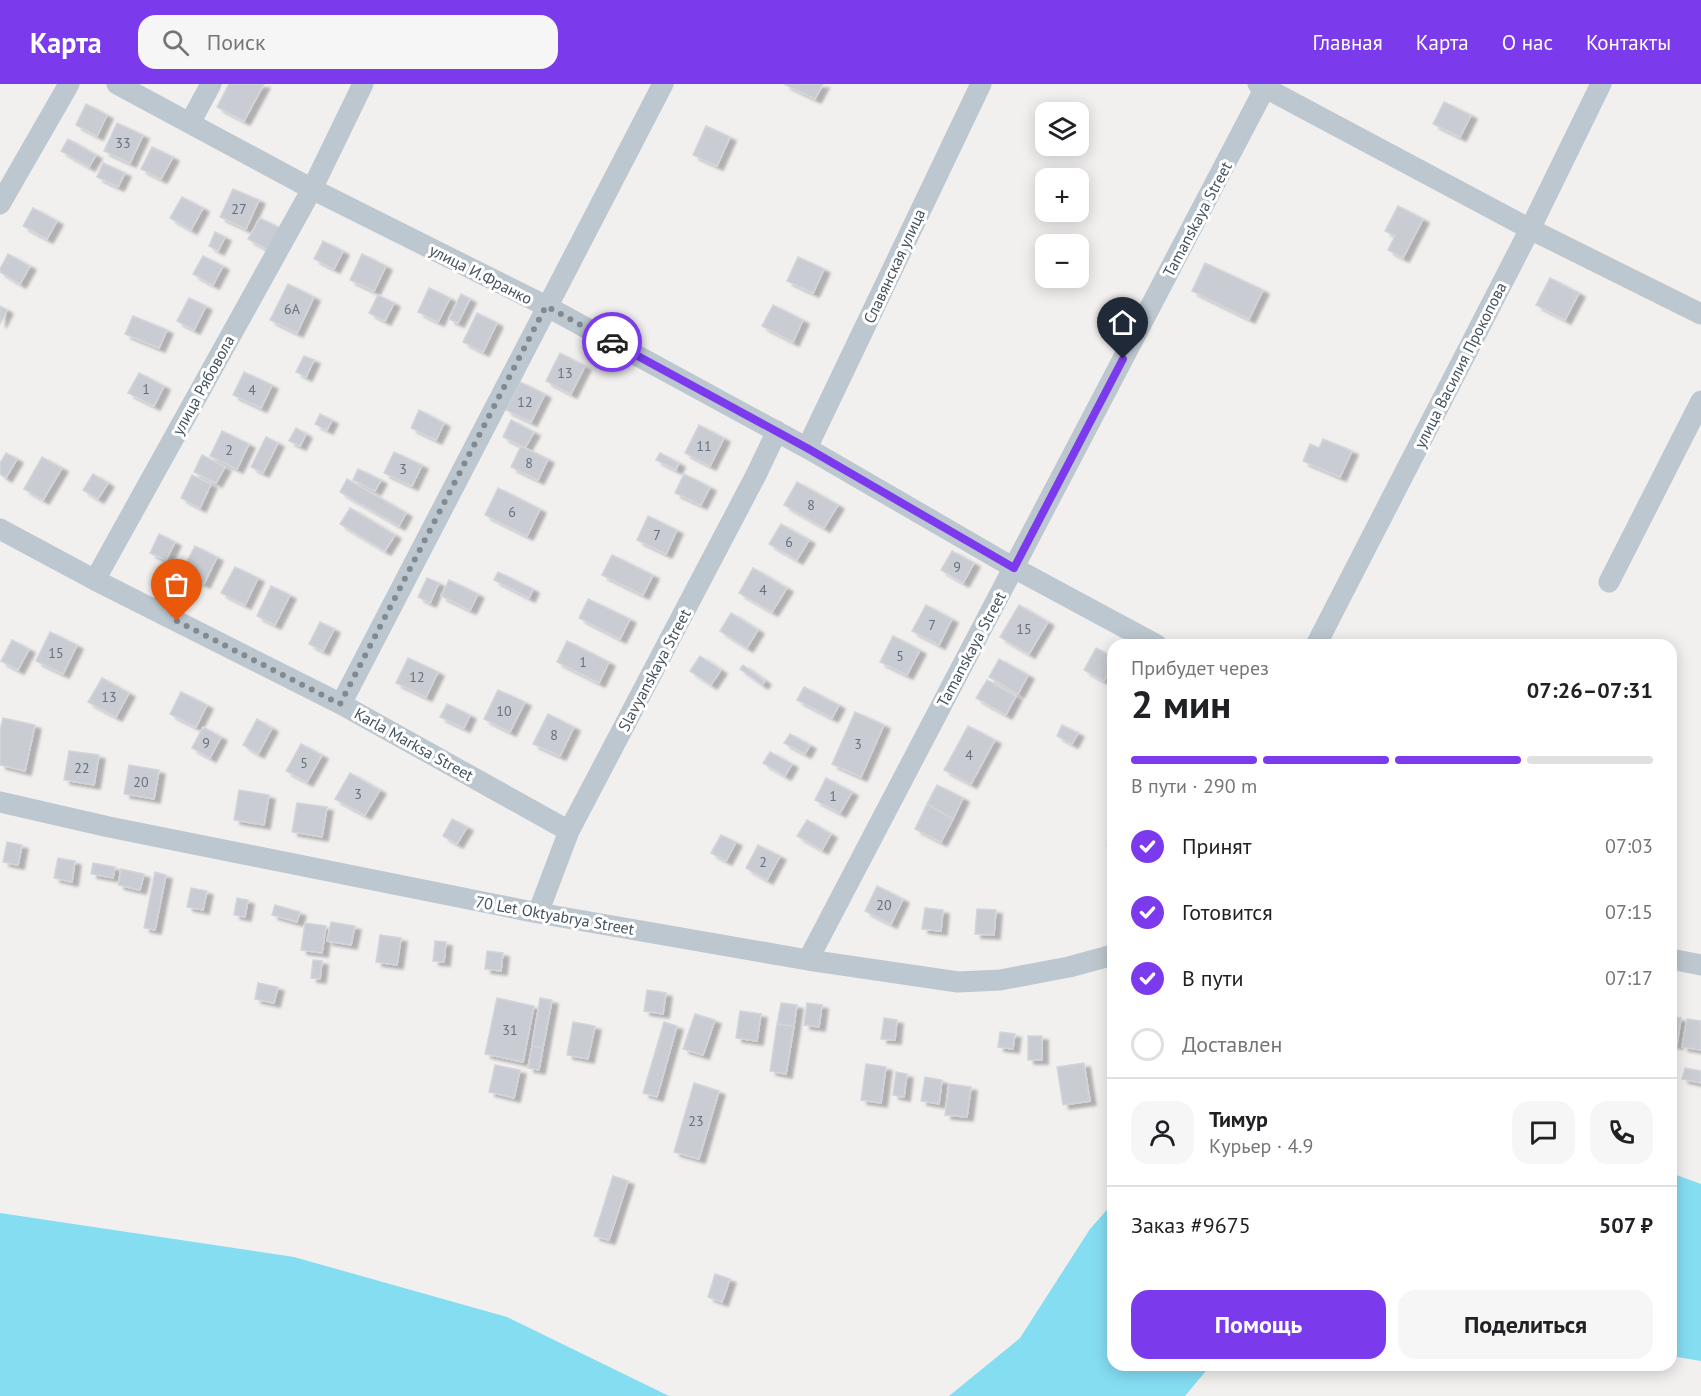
<!DOCTYPE html>
<html lang="ru">
<meta charset="utf-8">
<style>
:root{--surface:#fff;--page:#f6f6f6;--text:#202124;--muted:#757577;--line:#e0e0e0;--accent:#7c3aed}
body{margin:0;font-family:"PT Sans",sans-serif;background:var(--page);color:var(--text);height:100vh;display:flex;flex-direction:column;font-size:22px;white-space:nowrap}
*{box-sizing:border-box;margin:0}
p{font-size:20px;color:var(--muted)}
.icon{flex:none;width:33px;height:33px;fill:none;stroke:currentColor;stroke-width:2;stroke-linecap:round;stroke-linejoin:round}
.map{position:relative;flex:1;overflow:hidden}
.details{position:absolute;left:1107px;top:555px;width:570px;height:732px;display:flex;flex-direction:column;background:var(--surface);border-radius:18px;box-shadow:0 3px 15px #0003}
.details>*{flex:none}
.buttons{position:absolute;left:1035px;top:18px;display:grid;gap:12px}
.buttons a{display:grid;place-items:center;width:54px;height:54px;border-radius:12px;background:var(--surface);box-shadow:0 3px 15px #0003;font-size:30px}
.pin{position:absolute;display:grid;place-items:center;width:51px;height:51px;color:#fff;margin:-62px -26px;border-radius:50% 50% 50% 0;rotate:-45deg;box-shadow:0 0 6px #0007}
.pin .icon{rotate:45deg}
.courier{position:absolute;display:grid;place-items:center;width:60px;height:60px;margin:-30px;border:4px solid #7c3aed;border-radius:50%;background:#fff;color:#222;box-shadow:0 2px 8px #0007}
.head em{font-style:normal;font-weight:700}
.head div{display:flex;flex-direction:column-reverse}
.head{display:flex;align-items:center;justify-content:space-between;height:102px;padding:0 24px}
h1{font-size:39px;font-weight:700;line-height:45px}
.bar{display:grid;grid-template-columns:repeat(4,1fr);gap:9px 6px;align-content:center;height:72px;padding:0 24px}
.bar i{height:8px;border-radius:4px;background:var(--line)}
.bar .current{background:var(--accent)}
.bar p{grid-column:span 4}
.line{display:flex;align-items:center;gap:15px;padding:0 24px;border-top:2px solid var(--line)}
.line div{flex:1}
.round{display:grid;place-items:center;flex:none;width:63px;height:63px;border-radius:18px;background:var(--page)}
ol{padding:0 24px;list-style:none}
li{display:flex;align-items:center;gap:18px;height:66px}
li p{margin-inline-start:auto}
li .icon{padding:6px;border-radius:50%;background:var(--accent);color:#fff;stroke-width:4}
li:last-child{color:var(--muted)}
li i{width:33px;height:33px;border:3px solid var(--line);border-radius:50%}
.action{display:flex;gap:12px;margin-top:auto;padding:12px 24px}
.action a{flex:1;height:69px;border-radius:18px;background:var(--accent);color:#fff;font-size:24px;font-weight:700;line-height:69px;text-align:center}
.action a+a{background:var(--page);color:var(--text)}
header{display:flex;align-items:center;gap:36px;box-sizing:border-box;height:84px;padding:0 30px;background:var(--accent);color:#fff}
header strong{font-size:28px}
nav{display:flex;gap:33px;margin-inline-start:auto;font-size:21px}
.search{width:420px;height:54px;background:var(--page);display:flex;align-items:center;gap:15px;box-sizing:border-box;padding:0 21px;border-radius:18px;color:var(--muted);font-size:22px}
.map>svg:first-child{display:block}
.water{fill:#85ddf2}
.building{fill:#c9ccd2;stroke:#d3d5db;stroke-width:1.5;filter:url(#shadow)}
.lines{fill:none;stroke-linecap:round;stroke-linejoin:round}
.minor{stroke:#bcc7cf;stroke-width:21}
.done{stroke:#828a91;stroke-width:6;stroke-dasharray:0 10.8}
.route{stroke:#7c3aed;stroke-width:8}
.labels{text-anchor:middle;dominant-baseline:central;stroke-width:6;stroke-linejoin:round;paint-order:stroke}
.number-label{font-size:14px;fill:#67717b}
.street-label{font-size:16px;fill:#46535e;stroke:#fff}
</style>
<header>
<strong>Карта</strong>
<div class="search"><svg class="icon" aria-label="search" viewBox="0 0 24 24"><circle cx="10" cy="10" r="6"/><path d="M15 15l6 6"/></svg>Поиск</div>
<nav><a>Главная</a><a>Карта</a><a>О нас</a><a>Контакты</a></nav>
</header>
<div class="map">
<svg width="1701" height="1312" viewBox="0 0 1701 1312">
<defs>
<filter id="shadow"><feDropShadow dx="6" dy="4" stdDeviation="1.5" flood-color="#0004"/></filter>
</defs>
<rect width="100%" height="100%" fill="#f2efef"/>
<!-- water -->
<path class="water" d="M1671,1089L1701,1100V1277L1671,1272Z
M1113,1119V1281H1211L1185,1312H949L1020,1254L1090,1145Z
M0,1129L294,1173L507,1233L669,1312H0Z"/>
<!-- building -->
<path class="building" d="M229,0H264L244,37L217,23Z
M784,0H823L815,15Z
M1444,18L1471,31L1460,53L1433,40Z
M86,20L107,31L97,52L76,41Z
M117,39L143,51L130,79L104,67Z
M706,42L730,53L717,82L693,71Z
M68,55L96,71L89,83L61,67Z
M152,63L173,73L161,95L141,85Z
M103,79L125,89L118,103L97,93Z
M233,105L259,116L246,145L220,133Z
M182,113L203,124L191,146L170,134Z
M1398,122L1423,135L1403,174L1388,166L1395,152L1385,147Z
M33,124L57,137L47,155L23,142Z
M260,134L282,145L270,167L248,155Z
M215,148L225,153L218,167L209,162Z
M323,157L343,167L334,185L314,175Z
M8,170L30,182L20,200L0,188V185Z
M362,170L386,182L374,207L350,196Z
M203,172L223,182L213,201L193,190Z
M798,173L824,185L813,209L787,197Z
M1205,179L1263,206L1249,235L1192,207Z
M1550,194L1579,209L1565,236L1536,221Z
M288,200L314,213L297,249L270,236Z
M429,204L450,214L438,238L418,228Z
M461,210L470,215L458,239L449,235Z
M378,211L394,219L385,237L369,229Z
M189,214L206,222L194,246L177,237Z
M773,221L803,236L793,258L762,242Z
M0,222L7,226L0,240Z
M477,229L497,239L483,268L463,258Z
M133,232L167,246L159,264L125,250Z
M560,269L585,282L571,310L546,297Z
M304,272L314,276L306,293L296,288Z
M244,288L272,301L261,324L233,311Z
M139,289L164,302L154,322L128,309Z
M520,298L545,310L531,338L506,326Z
M419,326L444,339L436,356L411,344Z
M320,330L332,336L327,346L315,340Z
M511,336L534,348L525,364L503,353Z
M699,341L724,354L710,382L685,369Z
M296,344L306,350L300,362L289,357Z
M222,347L249,360L237,385L210,372Z
M266,353L278,359L263,389L251,383Z
M1323,355L1352,367L1340,393L1303,377L1310,360L1319,364Z
M521,362L548,375L538,396L511,383Z
M394,368L422,381L412,402L384,389Z
M6,369L17,375L6,394L0,390V379Z
M660,369L679,379L676,386L656,376Z
M202,371L225,383L216,399L194,388Z
M42,373L62,384L43,416L24,405Z
M358,385L381,396L375,407L353,396Z
M93,390L108,399L98,415L83,406Z
M684,390L710,403L701,421L675,409Z
M192,391L211,400L200,424L181,414Z
M347,395L406,429L399,442L340,408Z
M797,398L838,421L824,444L784,421Z
M498,404L540,425L527,452L485,431Z
M350,424L395,451L385,467L340,440Z
M648,432L677,446L666,470L637,456Z
M781,440L809,456L797,476L769,460Z
M159,450L175,458L166,476L150,469Z
M195,462L217,473L204,500L181,489Z
M952,467L974,479L963,499L941,486Z
M612,471L653,491L643,511L602,491Z
M235,483L258,494L245,521L221,509Z
M753,484L787,504L772,528L739,509Z
M498,488L533,505L529,514L494,496Z
M427,494L439,499L430,519L418,513Z
M449,496L478,510L470,526L441,512Z
M271,502L290,511L275,541L257,532Z
M588,515L630,535L620,555L579,534Z
M926,521L952,535L939,561L912,547Z
M1019,521L1048,538L1029,570L1000,553Z
M731,529L758,546L747,564L720,547Z
M320,538L334,545L323,567L309,560Z
M50,548L77,561L63,590L36,577Z
M893,552L920,566L907,591L880,578Z
M12,556L29,565L18,586L1,577Z
M567,557L609,578L599,599L557,578Z
M1096,564L1113,573V580L1104,597L1084,586Z
M700,572L721,586L711,601L690,587Z
M408,574L438,588L426,613L396,599Z
M999,575L1028,591L1018,610L989,593Z
M743,581L765,597L762,601L740,585Z
M102,594L129,609L116,633L88,618Z
M987,596L1016,612L1006,631L976,614Z
M804,603L839,621L832,634L797,616Z
M498,606L525,618L510,648L484,635Z
M181,608L207,621L196,643L170,630Z
M447,620L470,631L464,644L440,633Z
M855,628L884,641L861,693L832,680Z
M548,630L574,643L560,672L533,660Z
M3,634L35,641L25,687L0,681V647Z
M257,635L272,644L258,670L243,661Z
M1062,641L1078,649L1072,660L1057,652Z
M968,642L995,656L971,700L944,686Z
M203,643L221,653L210,674L192,664Z
M790,650L810,661L805,670L784,659Z
M301,660L322,671L307,698L286,687Z
M69,667L99,671L94,701L64,696Z
M770,668L792,680L785,692L763,679Z
M129,681L159,686L154,715L124,710Z
M350,689L380,706L365,731L335,715Z
M826,694L852,708L840,729L815,716Z
M937,701L963,714L953,735L927,720Z
M239,706L269,711L264,741L234,736Z
M297,719L327,723L322,753L292,748Z
M927,720L953,735L941,758L915,745Z
M452,735L467,743L457,760L443,752Z
M807,736L831,750L822,766L797,752Z
M721,751L736,758L726,777L711,769Z
M7,758L22,761L18,781L3,778Z
M1113,759V779L1107,761Z
M758,761L780,772L767,796L746,784Z
M58,774L75,777L72,798L54,794Z
M93,779L115,783L113,794L91,790Z
M121,785L144,790L140,806L118,801Z
M155,788L166,791L155,846L144,844Z
M877,802L903,815L891,840L865,827Z
M191,804L207,807L203,826L187,823Z
M237,814L248,816L245,833L234,831Z
M275,821L300,828L297,838L272,831Z
M925,824L943,826L941,847L922,845Z
M977,825L996,826L994,851L975,850Z
M331,838L355,842L351,861L327,857Z
M305,839L326,842L322,869L301,866Z
M380,851L401,854L397,881L376,878Z
M435,857L446,858L444,878L433,877Z
M487,867L503,869L501,887L485,885Z
M313,876L322,877L320,895L311,894Z
M258,899L278,903L274,919L255,915Z
M647,906L666,909L663,930L644,927Z
M497,914L534,922L523,978L485,970Z
M540,914L552,916L543,964L532,962Z
M781,919L797,921L794,942L777,940Z
M807,919L822,921L819,943L804,941Z
M740,927L761,930L757,957L736,954Z
M695,930L715,936L703,971L683,965Z
M1671,933L1681,934L1677,961L1671,960Z
M884,934L897,936L895,956L881,955Z
M1687,935L1701,937V966L1682,963Z
M573,938L595,942L588,975L567,971Z
M664,938L677,942L657,1013L643,1009Z
M777,940L794,942L786,990L770,987Z
M1000,948L1015,950L1013,965L998,963Z
M1028,952H1042V976H1028Z
M532,962L543,964L539,986L528,984Z
M1084,979L1090,1017L1063,1021L1057,983Z
M866,980L886,983L881,1019L861,1016Z
M495,981L520,986L514,1014L489,1008Z
M1685,984L1701,987V999L1682,995Z
M896,988L907,990L904,1013L893,1011Z
M925,993L942,996L939,1020L921,1017Z
M694,999L719,1007L699,1075L674,1068Z
M949,1000L971,1003L967,1033L945,1031Z
M613,1092L628,1097L609,1156L594,1152Z
M715,1190L730,1195L722,1218L708,1213Z"/>
<g class="lines">
<!-- minor -->
<path class="minor" d="M117,0L312,105L546,222L807,364L1014,484L1157,561
M1258,0L1530,145L1701,230
M190,39L211,0
M0,120L69,0
M807,364L981,0
M0,445L95,496L341,620L569,747
M95,496L312,105L363,0
M1609,498L1701,317
M1316,561L1530,145L1601,0
M341,620L663,0
M0,718L109,743L538,829L808,876L958,898L1000,896L1069,883L1113,871
M538,829L569,747L756,391L777,347
M1671,875L1701,881
M808,876L1267,0"/>
</g>
<g class="lines">
<!-- done -->
<path class="done" d="M177,537L340,620L546,222L612,258"/>
<!-- route -->
<path class="route" d="M612,258L807,364L1014,484L1123,275"/>
</g>
<g class="labels">
<!-- number labels -->
<g class="number-label">
<text x="123" y="59">33</text>
<text x="239" y="125">27</text>
<text x="292" y="225">6А</text>
<text x="565" y="289">13</text>
<text x="146" y="305">1</text>
<text x="252" y="306">4</text>
<text x="525" y="318">12</text>
<text x="704" y="362">11</text>
<text x="229" y="366">2</text>
<text x="529" y="379">8</text>
<text x="403" y="385">3</text>
<text x="811" y="421">8</text>
<text x="512" y="428">6</text>
<text x="657" y="451">7</text>
<text x="789" y="458">6</text>
<text x="957" y="483">9</text>
<text x="763" y="506">4</text>
<text x="932" y="541">7</text>
<text x="1024" y="545">15</text>
<text x="56" y="569">15</text>
<text x="900" y="572">5</text>
<text x="583" y="578">1</text>
<text x="417" y="593">12</text>
<text x="109" y="613">13</text>
<text x="504" y="627">10</text>
<text x="554" y="651">8</text>
<text x="206" y="659">9</text>
<text x="858" y="660">3</text>
<text x="969" y="671">4</text>
<text x="304" y="679">5</text>
<text x="82" y="684">22</text>
<text x="141" y="698">20</text>
<text x="358" y="710">3</text>
<text x="833" y="712">1</text>
<text x="763" y="778">2</text>
<text x="884" y="821">20</text>
<text x="510" y="946">31</text>
<text x="696" y="1037">23</text>
</g>
<!-- street labels -->
<g class="street-label">
<text transform="translate(1197 135) rotate(-62)">Tamanskaya Street</text>
<text transform="translate(894 182) rotate(-65)">Славянская улица</text>
<text transform="translate(481 190) rotate(27)">улица И.Франко</text>
<text transform="translate(1460 281) rotate(-63)">улица Василия Прокопова</text>
<text transform="translate(203 301) rotate(-61)">улица Рябовола</text>
<text transform="translate(971 565) rotate(-62)">Tamanskaya Street</text>
<text transform="translate(654 586) rotate(-62)">Slavyanskaya Street</text>
<text transform="translate(414 660) rotate(29)">Karla Marksa Street</text>
<text transform="translate(555 831) rotate(10)">70 Let Oktyabrya Street</text>
</g>
</g>
</svg>
<div class="buttons">
<a><svg class="icon" aria-label="layers" viewBox="0 0 24 24"><path d="M12 4l9 5-9 5-9-5zM3 14l9 5 9-5"/></svg></a>
<a>+</a>
<a>−</a>
</div>
<div class="pin" style="left:177px;top:537px;background:#ea580c"><svg class="icon" aria-label="bag" viewBox="0 0 24 24"><path d="M5 8h14l-1 12H6zM9 8a3 3 0 0 1 6 0"/></svg></div>
<div class="pin" style="left:1123px;top:275px;background:#1f2937"><svg class="icon" aria-label="home" viewBox="0 0 24 24"><path d="M3 11l9-7 9 7M6 9v11h12V9"/></svg></div>
<div class="courier" style="left:612px;top:258px"><svg class="icon" aria-label="car" viewBox="0 0 24 24"><path d="M5 17H2v-5l4-1 3-4h7l3 4 3 1v5h-3M9 17h6M6 11h13"/><circle cx="7" cy="17" r="2"/><circle cx="17" cy="17" r="2"/></svg></div>
<section class="details">
<div class="head"><div><h1>2 мин</h1><p>Прибудет через</p></div><em>07:26–07:31</em></div>
<div class="bar"><i class="current"></i><i class="current"></i><i class="current"></i><i></i><p>В пути · 290 m</p></div>
<ol>
<li><svg class="icon" aria-label="check" viewBox="0 0 24 24"><path d="M5 12l5 5 9-10"/></svg>Принят<p>07:03</p></li>
<li><svg class="icon" aria-label="check" viewBox="0 0 24 24"><path d="M5 12l5 5 9-10"/></svg>Готовится<p>07:15</p></li>
<li><svg class="icon" aria-label="check" viewBox="0 0 24 24"><path d="M5 12l5 5 9-10"/></svg>В пути<p>07:17</p></li>
<li><i></i>Доставлен</li>
</ol>
<div class="line" style="height:108px"><a class="round"><svg class="icon" aria-label="person" viewBox="0 0 24 24"><circle cx="12" cy="8" r="4"/><path d="M4 21q1-7 8-7t8 7"/></svg></a><div><b>Тимур</b><p>Курьер · 4.9</p></div><a class="round"><svg class="icon" aria-label="chat" viewBox="0 0 24 24"><path d="M4 5h16v11H9l-5 4z"/></svg></a><a class="round"><svg class="icon" aria-label="phone" viewBox="0 0 24 24"><path d="M5 4h4l2 5-3 2q2 4 5 5l2-3 5 2v4C11 20 4 13 5 4z"/></svg></a></div>
<div class="line" style="height:78px"><div>Заказ #9675</div><b>507 ₽</b></div>
<div class="action"><a>Помощь</a><a>Поделиться</a></div>
</section>
</div>
